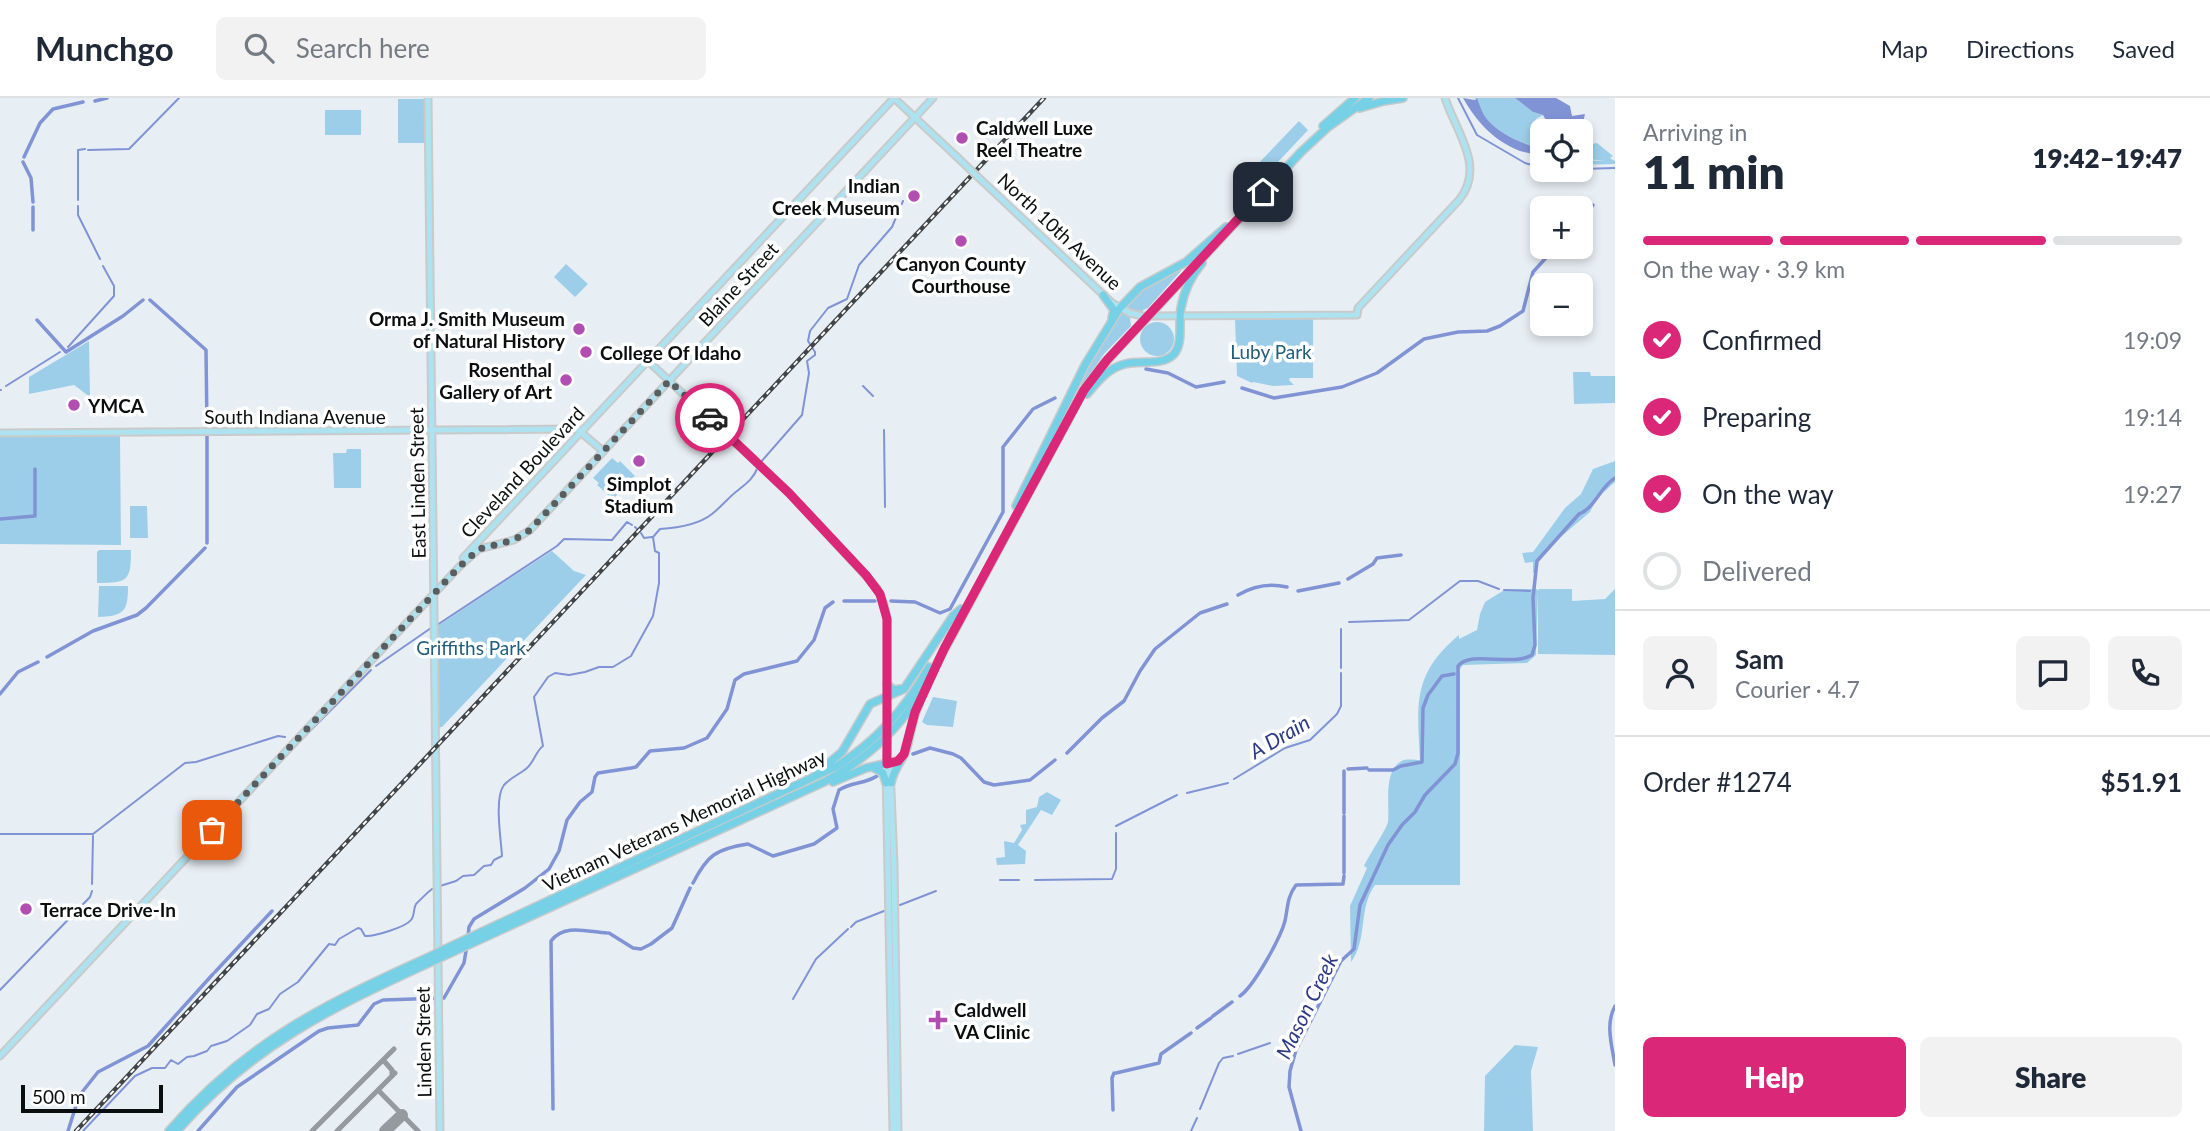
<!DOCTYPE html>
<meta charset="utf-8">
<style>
:root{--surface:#fff;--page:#f2f2f3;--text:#1f2937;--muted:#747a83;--line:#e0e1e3;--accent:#db2777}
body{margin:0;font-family:Lato,sans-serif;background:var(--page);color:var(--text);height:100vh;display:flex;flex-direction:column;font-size:26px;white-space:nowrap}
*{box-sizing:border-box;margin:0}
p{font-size:23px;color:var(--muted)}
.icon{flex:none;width:38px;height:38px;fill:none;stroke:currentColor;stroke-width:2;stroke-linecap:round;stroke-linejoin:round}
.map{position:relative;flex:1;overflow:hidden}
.panel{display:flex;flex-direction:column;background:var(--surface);width:595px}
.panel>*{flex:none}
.controls{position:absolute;left:1530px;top:21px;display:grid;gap:14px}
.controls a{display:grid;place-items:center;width:63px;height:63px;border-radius:10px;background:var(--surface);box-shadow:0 4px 10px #0003;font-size:35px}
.scale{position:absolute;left:21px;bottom:18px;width:142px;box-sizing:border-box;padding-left:7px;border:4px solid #0b0e0f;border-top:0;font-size:19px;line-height:24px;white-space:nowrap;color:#0b0e0f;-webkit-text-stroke:5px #fff;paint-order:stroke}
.pin{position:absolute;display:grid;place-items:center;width:60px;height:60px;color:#fff;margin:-30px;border-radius:14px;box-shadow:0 4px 10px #0006}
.courier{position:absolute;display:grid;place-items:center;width:70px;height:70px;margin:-35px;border:5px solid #db2777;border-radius:50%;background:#fff;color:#222;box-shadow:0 2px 9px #0007}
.overview em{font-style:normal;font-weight:800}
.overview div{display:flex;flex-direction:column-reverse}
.overview{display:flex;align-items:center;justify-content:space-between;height:119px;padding:0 28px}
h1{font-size:46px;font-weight:800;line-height:52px}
.bar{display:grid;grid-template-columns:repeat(4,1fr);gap:10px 7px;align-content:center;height:84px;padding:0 28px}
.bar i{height:9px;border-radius:5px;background:var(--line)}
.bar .active{background:var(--accent)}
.bar p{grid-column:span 4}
.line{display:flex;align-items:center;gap:18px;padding:0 28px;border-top:2px solid var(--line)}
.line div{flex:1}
.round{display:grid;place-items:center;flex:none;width:74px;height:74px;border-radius:10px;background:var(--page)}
ol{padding:0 28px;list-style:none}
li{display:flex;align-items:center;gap:21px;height:77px}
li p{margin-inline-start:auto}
li .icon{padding:7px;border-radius:50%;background:var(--accent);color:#fff;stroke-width:4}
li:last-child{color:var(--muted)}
li i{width:38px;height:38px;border:4px solid var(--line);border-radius:50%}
.cta{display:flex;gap:14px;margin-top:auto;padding:14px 28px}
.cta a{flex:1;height:80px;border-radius:10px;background:var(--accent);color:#fff;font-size:28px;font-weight:800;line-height:80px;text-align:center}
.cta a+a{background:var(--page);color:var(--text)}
header{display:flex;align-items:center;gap:42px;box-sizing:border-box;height:98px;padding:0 35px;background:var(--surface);border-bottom:2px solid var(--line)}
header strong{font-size:33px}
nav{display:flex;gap:38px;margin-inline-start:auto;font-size:24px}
.search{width:490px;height:63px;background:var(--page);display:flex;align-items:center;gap:18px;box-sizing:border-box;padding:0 24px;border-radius:10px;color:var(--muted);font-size:26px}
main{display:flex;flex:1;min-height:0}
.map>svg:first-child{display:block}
.green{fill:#9dcee9}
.water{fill:#8093d5}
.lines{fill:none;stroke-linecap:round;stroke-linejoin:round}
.stream{stroke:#8093d5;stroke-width:2}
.canal{stroke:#8093d5;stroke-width:3.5}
.taxiway{stroke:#949a9e;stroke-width:5}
.runway{stroke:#949a9e;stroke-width:12}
.major-casing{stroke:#c9caca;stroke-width:9}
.highway-casing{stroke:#c9caca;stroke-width:10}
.major{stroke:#ade3f0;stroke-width:5}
.highway{stroke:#76d1e6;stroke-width:7}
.rail-casing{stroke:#414547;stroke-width:4.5}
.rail{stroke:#fff;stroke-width:2;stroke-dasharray:5;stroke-linecap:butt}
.major-bridge-casing{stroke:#c9caca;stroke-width:9;stroke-linecap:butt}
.highway-bridge-casing{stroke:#c9caca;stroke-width:10;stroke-linecap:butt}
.major-bridge{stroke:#ade3f0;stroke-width:5}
.highway-bridge{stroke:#76d1e6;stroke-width:7}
.done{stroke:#585d5f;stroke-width:7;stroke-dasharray:0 12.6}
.route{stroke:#db2777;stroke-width:9}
.poi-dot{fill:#b24db2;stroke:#fff;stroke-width:2.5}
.labels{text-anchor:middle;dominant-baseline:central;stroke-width:7;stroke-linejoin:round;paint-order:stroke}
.poi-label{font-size:19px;font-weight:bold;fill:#0b0e0f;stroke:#fff;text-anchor:start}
.street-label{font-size:19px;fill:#0b0e0f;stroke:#fff}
.park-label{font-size:19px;fill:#205e7b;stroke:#fff}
.water-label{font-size:21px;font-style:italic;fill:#2b3a87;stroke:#fff}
</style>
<header>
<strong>Munchgo</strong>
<div class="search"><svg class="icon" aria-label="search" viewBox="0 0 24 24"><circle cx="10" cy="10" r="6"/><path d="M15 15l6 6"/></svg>Search here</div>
<nav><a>Map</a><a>Directions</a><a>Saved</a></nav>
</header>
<main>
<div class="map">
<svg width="1615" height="1033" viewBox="0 0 1615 1033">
<rect width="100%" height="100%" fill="#e8eff4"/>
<!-- green -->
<path class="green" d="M1472,0H1515L1533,14L1543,17L1536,21L1534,25L1537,43L1542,44V51C1523,46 1500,37 1487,21C1482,15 1480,7 1477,1Z
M398,1H426V45H398Z
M325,12H361V37H325Z
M1299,23L1308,32L1245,99H1242L1233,92Z
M1597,45L1613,58L1610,60L1615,63V66L1580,67V62L1605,63L1580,60V48Z
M566,166L588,186L575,199L554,179Z
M1181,170V173L1148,210L1143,212V215L1123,209L1136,195Z
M1121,215L1130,219L1131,228L1104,256L1082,287H1079L1085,271Z
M1313,220V280H1290L1289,282L1294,287L1273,288L1253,284L1252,285L1237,278L1235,221Z
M1140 241a17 17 0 1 1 34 0a17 17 0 1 1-34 0Z
M89,243L90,299L74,287L29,296V279Z
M1573,274H1590L1591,278H1615V305L1574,306Z
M120,337L121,447L0,446V338Z
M347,351H361V390H334L333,355H346Z
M612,360L618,365L620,363L635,378L613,401L597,387L599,385L593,380Z
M1615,363V384L1597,400L1590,414L1556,443L1536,464L1535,475H1533V464L1525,465L1522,455L1533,454L1565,410L1581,396L1593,371Z
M130,408H147L148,440H130Z
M99,452H131C131,483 128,485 97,485V454Z
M552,453L574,473L586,477L442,629L437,630L436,529Z
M99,488H128C128,514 124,518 98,519Z
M1506,491H1537L1538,493L1539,491H1572V503L1605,501L1615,491V557L1538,556V493L1536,557L1527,565L1463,567L1460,571V787H1375C1358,810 1368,842 1351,864L1350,808L1367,770L1364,768C1368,759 1387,730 1388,724C1390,708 1382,670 1404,662C1408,661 1416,662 1420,662C1417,606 1412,576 1459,537V541L1477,532L1480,516L1485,504Z
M933,599L957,603L953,629L927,627L922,624Z
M1047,694L1061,702L1052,717L1041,712L1018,747L1026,753L1025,766L997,767L996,760L1005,759L1004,743L1014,745L1022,732L1020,727L1026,726V712L1037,709L1039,699Z
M1515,947L1538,949L1531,973L1533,1033H1484L1485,978Z"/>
<!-- water -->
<path class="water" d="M1463,0L1475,2L1477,0C1480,7 1482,15 1487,21C1500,37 1523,46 1542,51V58C1535,56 1527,55 1520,53C1494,43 1476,23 1463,0Z
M1515,0H1556L1570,8L1572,18L1585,16L1582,29L1578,33C1564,30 1550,31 1543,17L1533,14Z"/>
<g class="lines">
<!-- stream -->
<path class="stream" d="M1458,0L1477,37L1525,65L1542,70
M88,52L129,51L179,0
M1580,71L1615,70
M78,102V52L85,51
M78,108V117L100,161
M68,249L114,198V188L103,168
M6,288L60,254
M863,288L873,298
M0,292H1
M884,332L885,409
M761,364L802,317L809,275L807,263L815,257V254L808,243L810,233L828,210L847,201L859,167L892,129L903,103
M635,429L637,431
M641,435L644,440L652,439
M1504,492L1530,493
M1349,524L1409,522L1460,483H1478L1499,491
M437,527L557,448L564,441L612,442L627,424L632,427
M1341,531V570
M376,568L431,530
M300,643L371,572
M1234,681L1285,650L1310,642L1337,616L1341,608V575
M1187,695L1228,685
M1116,728L1177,697
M0,736H93L185,665L196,664L278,638L285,639
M1000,782H1019
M1035,782L1112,781L1116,771V735
M92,786L93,738
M440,788L456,783L463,778L474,777L484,768L491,767L494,762L502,758C501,741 494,700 504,687C510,680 520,676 527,670C534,664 536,653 543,648L534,599L548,579L555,575L569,577L585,574L599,569H613L631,558L653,518L659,485V455L655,453L653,439L660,431C677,430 698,427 712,416C721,409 728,400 737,393C747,385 753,381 758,369
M900,807L936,793
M851,829L856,824L884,813
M0,892L90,799L92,793
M793,901L816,861L848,831
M1295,939H1302
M1238,956L1270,945
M1200,1011L1219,965L1223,960L1233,958
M83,1033L135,978L152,970H165L171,962L178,966L187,959L194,958L207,953L211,948L227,943L250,927L257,916L269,911L280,896L298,884L329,846L335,847L339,841L358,830L361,831L365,838C373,839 406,829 411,822C415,817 413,811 416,806C418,804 429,793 432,791
M1191,1033L1197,1020"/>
<!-- canal -->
<path class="canal" d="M95,3L107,0
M24,59L40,25L53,11L83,4
M23,64L31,80L33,104
M33,109V132
M1580,131L1586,115L1593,107
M150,202L206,252L207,331
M37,222L66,254L123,218L143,202
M1146,271L1168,275L1196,289L1224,284
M1242,290L1274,300L1342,289L1377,275L1424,241L1458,234L1487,233L1500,228L1523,213L1533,174L1556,149
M1035,310L1055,300
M207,336V445
M0,421L35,418V371
M1348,481L1373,466L1377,460L1401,457
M1298,493L1339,485
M1238,497C1253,488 1270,485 1287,489
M844,503H875
M891,503L915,504L940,515L950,511L1003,414V349L1033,311
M47,559L93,533L137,517L146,510L205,450
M0,596L18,574L38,564
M1067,655L1102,620L1124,603L1140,573L1155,551L1200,515L1227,506
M913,656L930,650L953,656L961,660L984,684L994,687L1030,682L1055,662
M1348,671L1367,670
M1369,672H1393L1401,668L1422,664L1423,610L1428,597L1442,578L1454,576
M1344,673V715
M1344,718V775
M693,785C707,758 715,751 748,746L773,758L814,746L837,730L833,711L839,692C851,684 865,686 877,678
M609,835L633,850L641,851L651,846L672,830L690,790
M468,839L469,829L474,821L525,790L549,771L559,753L567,722L580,704L592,694L595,679L598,675L631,670L636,669L650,653L684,650L707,640L727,611L735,582L744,576L797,563L814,542L825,510L833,504
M215,874L272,813
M1240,898C1254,888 1280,841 1285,823C1288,809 1287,799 1296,787L1343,786L1344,778
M1615,908C1605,926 1612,948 1615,967
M1213,918L1232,904
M1197,930L1211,920
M1116,975L1159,965L1161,956L1191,935
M553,1011L551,843C564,825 588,834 607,835
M1113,1012L1112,980L1114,975
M68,1033L79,998L98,974L148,948L213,876
M198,1033L237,989L319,933L328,930L358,927L374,906L383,902L444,900L464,865L467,847
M1301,1033L1289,989L1290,973L1296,952L1341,863L1354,851L1360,807L1388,747L1402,727L1415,714L1425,697L1455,666L1458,655V568C1471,552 1512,569 1532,557L1535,547L1533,500L1537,463L1579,416C1595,410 1600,389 1615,380"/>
<!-- taxiway -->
<path class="taxiway" d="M384,963L392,972V978
M378,992L418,1033
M312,1033L394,951
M337,1033L395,975"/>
<!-- runway -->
<path class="runway" d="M385,1033L402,1017"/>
<!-- major casing -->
<g class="major-casing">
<path id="major" d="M428,0L440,1033
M894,0L956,58
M978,79L1112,205L1130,215L1143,218L1357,217L1358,210L1459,102C1486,69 1456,34 1445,0
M648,263L789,395L877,490L884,506L887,521V617
M0,335L577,331L603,353
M463,460L894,0
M887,646L886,670L893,1033
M887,666L890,670L894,765L898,1033
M0,958L460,468L479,451L514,442L530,432L933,0"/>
</g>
<!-- highway casing -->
<g class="highway-casing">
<path id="highway" d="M1360,10L1384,3L1403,0
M1323,28L1355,0
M1103,197L1114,212L1112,220
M1155,211L1301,54L1327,30L1369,0
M1087,296C1098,283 1108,270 1125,266C1139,262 1161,268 1173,257C1184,246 1178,224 1181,210C1184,193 1191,178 1202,165
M1016,408L1085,267L1120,210L1140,189L1186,164L1226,129
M887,586L893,592L901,591
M874,670L883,675L886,685
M817,675L842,654L870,606L904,591L953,518L961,511
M833,684L866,670L898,663
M891,685C893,673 900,665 905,655C911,639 911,621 919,606
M443,852L837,668C877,643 906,610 929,569
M444,858L824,684C865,662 898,633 922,593L1084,292L1098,272L1139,228
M169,1033C246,944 327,905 431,858
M177,1033C251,948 331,910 431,864"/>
</g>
<!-- major -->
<use href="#major" class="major"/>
<!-- highway -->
<use href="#highway" class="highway"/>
<!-- rail casing -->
<g class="rail-casing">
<path id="rail" d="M76,1033L1044,0"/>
</g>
<!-- rail -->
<use href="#rail" class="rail"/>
<!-- major-bridge casing -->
<g class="major-bridge-casing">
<path id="major-bridge" d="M956,58L978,79
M887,617V646"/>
</g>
<!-- highway-bridge casing -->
<g class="highway-bridge-casing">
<path id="highway-bridge" d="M1139,228L1155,211
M431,858L443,852
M431,864L444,858"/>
</g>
<!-- major-bridge -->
<use href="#major-bridge" class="major-bridge"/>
<!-- highway-bridge -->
<use href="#highway-bridge" class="highway-bridge"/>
</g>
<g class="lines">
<!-- done -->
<path class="done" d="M212,732L460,468L479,451L514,442L530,432L669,283L710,320"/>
<!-- route -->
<path class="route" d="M710,320L789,395L866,477L880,496L887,521V666L898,663L904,656L915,614L944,551L1084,292L1107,262L1263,94"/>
</g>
<!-- markers -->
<g class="poi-dot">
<circle cx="962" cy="40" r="7"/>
<circle cx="914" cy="98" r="7"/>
<circle cx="961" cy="143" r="7"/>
<circle cx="579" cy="231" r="7"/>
<circle cx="586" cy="254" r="7"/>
<circle cx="566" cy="282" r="7"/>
<circle cx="74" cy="307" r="7"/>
<circle cx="639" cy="363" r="7"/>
<circle cx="26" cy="811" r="7"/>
<path d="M934.5 911.5h7v7h7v7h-7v7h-7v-7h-7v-7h7z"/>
</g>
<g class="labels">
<!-- poi labels -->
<g class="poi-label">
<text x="976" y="29">Caldwell Luxe<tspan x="976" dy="22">Reel Theatre</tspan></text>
<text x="900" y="87" text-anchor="end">Indian<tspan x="900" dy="22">Creek Museum</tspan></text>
<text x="961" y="165" text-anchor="middle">Canyon County<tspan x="961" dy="22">Courthouse</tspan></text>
<text x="565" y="220" text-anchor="end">Orma J. Smith Museum<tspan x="565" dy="22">of Natural History</tspan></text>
<text x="600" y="254">College Of Idaho</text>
<text x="552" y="271" text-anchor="end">Rosenthal<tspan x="552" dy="22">Gallery of Art</tspan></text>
<text x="88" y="307">YMCA</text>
<text x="639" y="385" text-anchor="middle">Simplot<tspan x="639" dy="22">Stadium</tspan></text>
<text x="40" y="811">Terrace Drive-In</text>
<text x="954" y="911">Caldwell<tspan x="954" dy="22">VA Clinic</tspan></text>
</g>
<!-- street labels -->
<g class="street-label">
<text transform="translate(1060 133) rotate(43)">North 10th Avenue</text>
<text transform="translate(738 186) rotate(-47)">Blaine Street</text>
<text x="295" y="318">South Indiana Avenue</text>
<text transform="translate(522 374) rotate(-47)">Cleveland Boulevard</text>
<text transform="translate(417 385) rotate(-91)">East Linden Street</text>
<text transform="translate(684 722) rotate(-25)">Vietnam Veterans Memorial Highway</text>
<text transform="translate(423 944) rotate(-91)">Linden Street</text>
</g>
<!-- park labels -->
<g class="park-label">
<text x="1271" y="253">Luby Park</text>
<text x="471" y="549">Griffiths Park</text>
</g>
<!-- water labels -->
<g class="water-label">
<text transform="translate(1279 638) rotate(-30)">A Drain</text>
<text transform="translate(1306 908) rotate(-64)">Mason Creek</text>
</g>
</g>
</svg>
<div class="controls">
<a><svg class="icon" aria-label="locate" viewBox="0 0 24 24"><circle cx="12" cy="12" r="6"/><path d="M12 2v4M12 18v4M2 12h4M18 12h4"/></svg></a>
<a>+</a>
<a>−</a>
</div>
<div class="scale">500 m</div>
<div class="pin" style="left:212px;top:732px;background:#ea580c"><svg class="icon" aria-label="bag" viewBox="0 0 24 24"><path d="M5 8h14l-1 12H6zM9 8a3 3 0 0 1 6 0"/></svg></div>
<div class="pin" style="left:1263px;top:94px;background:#1f2937"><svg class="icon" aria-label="home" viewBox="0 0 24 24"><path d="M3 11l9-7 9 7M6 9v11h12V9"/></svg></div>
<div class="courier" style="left:710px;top:320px"><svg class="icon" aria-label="car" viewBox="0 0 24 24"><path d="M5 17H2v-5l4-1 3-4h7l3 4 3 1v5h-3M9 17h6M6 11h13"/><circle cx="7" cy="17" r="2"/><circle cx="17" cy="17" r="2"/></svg></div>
</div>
<section class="panel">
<div class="overview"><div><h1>11 min</h1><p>Arriving in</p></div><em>19:42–19:47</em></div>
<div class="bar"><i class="active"></i><i class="active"></i><i class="active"></i><i></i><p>On the way · 3.9 km</p></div>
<ol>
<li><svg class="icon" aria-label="check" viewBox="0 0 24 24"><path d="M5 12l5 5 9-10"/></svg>Confirmed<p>19:09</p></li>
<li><svg class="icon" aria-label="check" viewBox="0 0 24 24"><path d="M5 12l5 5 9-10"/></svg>Preparing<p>19:14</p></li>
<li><svg class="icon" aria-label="check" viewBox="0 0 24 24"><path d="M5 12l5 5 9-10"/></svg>On the way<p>19:27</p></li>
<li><i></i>Delivered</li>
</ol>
<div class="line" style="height:126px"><a class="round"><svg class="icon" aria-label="person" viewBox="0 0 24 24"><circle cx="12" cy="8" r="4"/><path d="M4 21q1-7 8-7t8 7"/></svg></a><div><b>Sam</b><p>Courier · 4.7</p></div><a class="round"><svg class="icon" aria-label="chat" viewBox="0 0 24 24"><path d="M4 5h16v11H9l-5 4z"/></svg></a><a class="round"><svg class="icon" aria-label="phone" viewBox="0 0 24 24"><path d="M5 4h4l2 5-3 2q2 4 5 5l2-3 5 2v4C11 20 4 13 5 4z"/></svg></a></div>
<div class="line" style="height:91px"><div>Order #1274</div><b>$51.91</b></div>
<div class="cta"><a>Help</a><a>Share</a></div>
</section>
</main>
